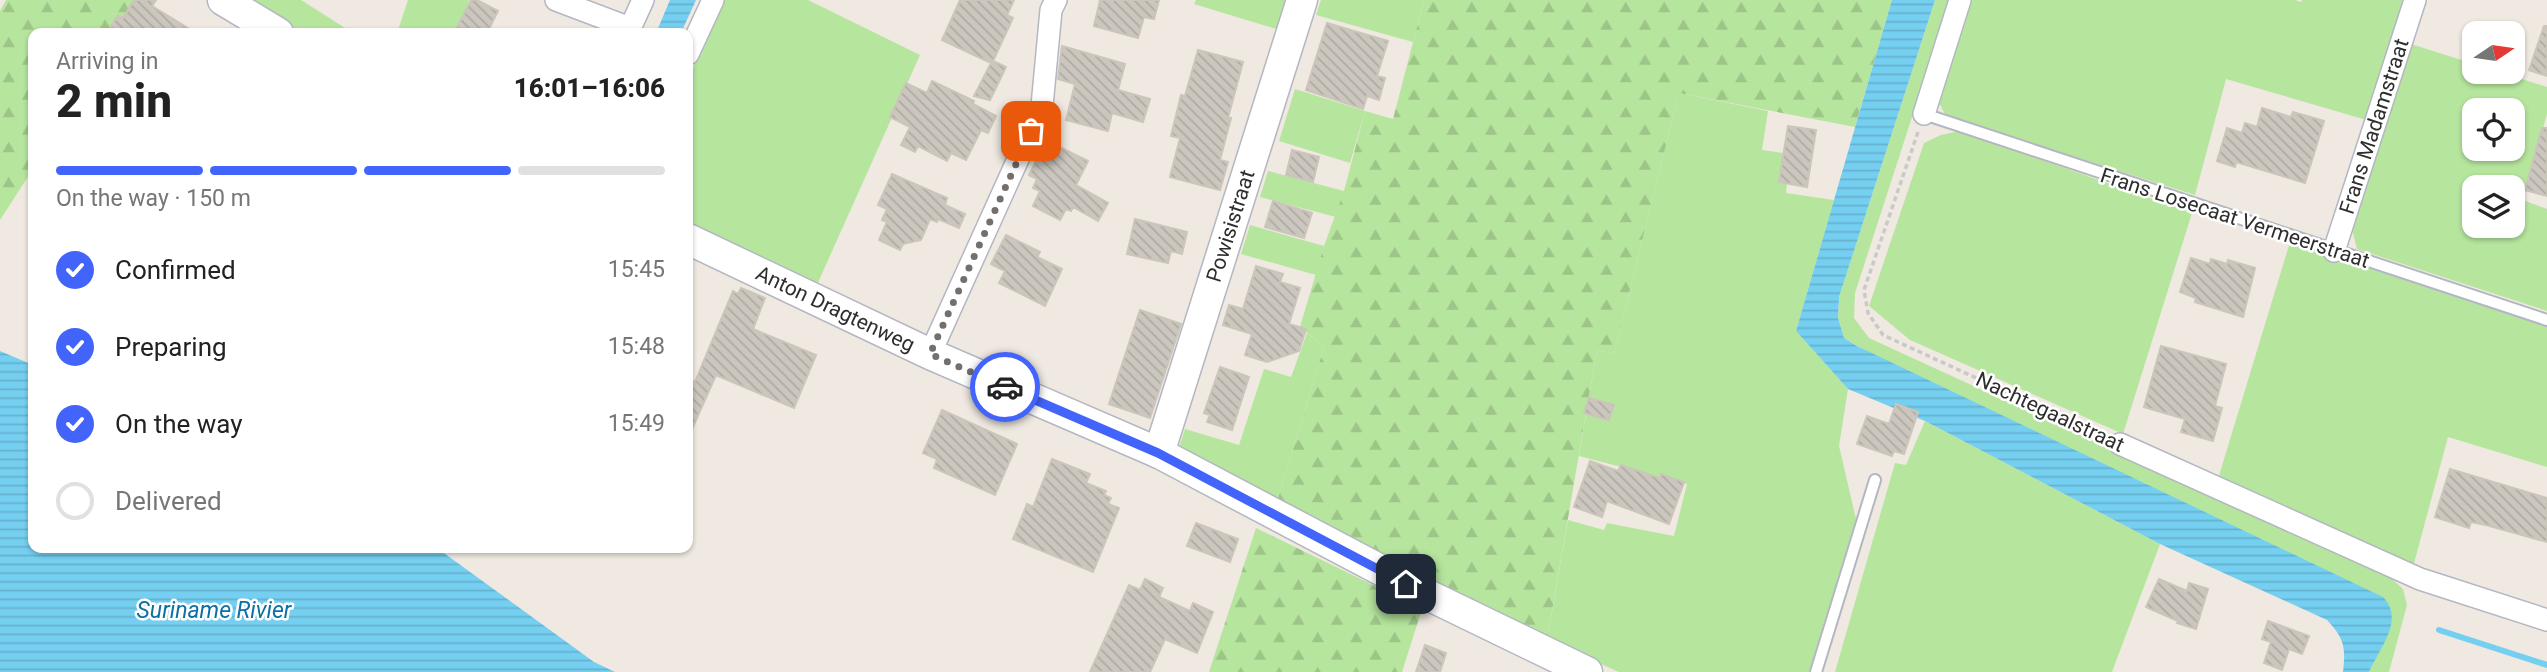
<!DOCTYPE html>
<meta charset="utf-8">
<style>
:root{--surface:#fff;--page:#f6f6f6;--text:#222;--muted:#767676;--line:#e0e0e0;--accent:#4264fb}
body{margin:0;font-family:Roboto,sans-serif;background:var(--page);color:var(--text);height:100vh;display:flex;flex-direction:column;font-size:26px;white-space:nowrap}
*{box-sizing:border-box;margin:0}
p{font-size:23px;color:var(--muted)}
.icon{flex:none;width:38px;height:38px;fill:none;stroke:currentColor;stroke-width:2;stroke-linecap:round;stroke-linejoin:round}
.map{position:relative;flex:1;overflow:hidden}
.side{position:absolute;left:28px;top:28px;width:665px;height:525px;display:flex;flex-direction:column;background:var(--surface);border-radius:14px;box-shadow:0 2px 5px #0004}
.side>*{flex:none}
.needle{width:46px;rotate:77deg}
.controls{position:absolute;left:2462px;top:21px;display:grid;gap:14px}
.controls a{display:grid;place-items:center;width:63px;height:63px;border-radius:14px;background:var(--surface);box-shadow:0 2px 5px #0004;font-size:35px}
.pin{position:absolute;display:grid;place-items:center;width:60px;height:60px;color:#fff;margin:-30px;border-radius:14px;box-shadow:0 4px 10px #0006}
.courier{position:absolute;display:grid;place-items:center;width:70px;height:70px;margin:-35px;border:5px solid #4264fb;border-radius:50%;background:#fff;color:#222;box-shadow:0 2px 9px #0007}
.head em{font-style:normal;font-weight:800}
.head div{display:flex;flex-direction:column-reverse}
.head{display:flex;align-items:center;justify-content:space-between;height:119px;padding:0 28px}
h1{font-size:46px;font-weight:800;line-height:52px}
.bar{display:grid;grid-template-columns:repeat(4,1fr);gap:10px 7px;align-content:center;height:84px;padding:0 28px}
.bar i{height:9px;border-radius:5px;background:var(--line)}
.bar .selected{background:var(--accent)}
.bar p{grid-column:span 4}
ol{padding:0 28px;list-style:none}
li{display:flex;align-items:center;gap:21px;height:77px}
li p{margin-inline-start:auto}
li .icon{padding:7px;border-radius:50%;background:var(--accent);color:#fff;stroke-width:4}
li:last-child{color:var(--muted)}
li i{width:38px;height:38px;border:4px solid var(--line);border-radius:50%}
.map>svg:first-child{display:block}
.grass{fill:#b6e59e;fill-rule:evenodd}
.forest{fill:url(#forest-firs)}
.water{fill:url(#water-rules)}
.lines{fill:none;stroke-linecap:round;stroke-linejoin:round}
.stream{stroke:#75cff0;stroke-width:6}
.building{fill:url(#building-back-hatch);stroke:#cbc5ba;stroke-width:2}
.lane-casing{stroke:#b4b7c1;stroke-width:14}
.street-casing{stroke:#b4b7c1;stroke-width:24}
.secondary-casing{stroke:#b4b7c1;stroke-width:33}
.path{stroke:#c9c9c9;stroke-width:3.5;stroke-dasharray:5 3.5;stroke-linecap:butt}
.lane{stroke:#fff;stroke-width:10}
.street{stroke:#fff;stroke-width:21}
.secondary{stroke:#fff;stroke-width:30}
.done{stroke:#726f6d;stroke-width:7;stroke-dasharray:0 12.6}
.route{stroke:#4264fb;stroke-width:9}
.labels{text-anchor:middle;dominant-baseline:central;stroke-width:5;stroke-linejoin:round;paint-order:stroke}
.street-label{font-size:21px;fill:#2e2e2e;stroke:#fff}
.water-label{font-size:23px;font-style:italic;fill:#0d6fa3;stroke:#fff}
</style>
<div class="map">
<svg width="2547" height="672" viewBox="0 0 2547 672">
<defs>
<pattern id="forest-firs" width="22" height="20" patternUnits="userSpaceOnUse" patternTransform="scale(1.75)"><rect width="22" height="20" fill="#b6e59e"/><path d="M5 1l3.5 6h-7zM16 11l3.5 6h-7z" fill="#9dc588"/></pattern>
<pattern id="water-rules" width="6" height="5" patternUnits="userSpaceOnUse" patternTransform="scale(1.75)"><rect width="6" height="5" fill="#75cff0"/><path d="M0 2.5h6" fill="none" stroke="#66b2ce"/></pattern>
<pattern id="building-back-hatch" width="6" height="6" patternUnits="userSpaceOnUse" patternTransform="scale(1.75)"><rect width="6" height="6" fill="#cbc7bf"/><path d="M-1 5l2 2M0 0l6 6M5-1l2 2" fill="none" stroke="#afaba4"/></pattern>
</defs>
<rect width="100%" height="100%" fill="#efe9e1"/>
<!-- grass -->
<path class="grass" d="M242,0H301L353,33H294Z
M408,0H469L459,33H397Z
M725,0H808L920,55L816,287L688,225V79Z
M1196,0H1303L1293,34L1194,4Z
M1321,0H1424L1413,42L1316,15Z
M1935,0H1950L1855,293L1854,318L1869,338L2390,577L2403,589L2407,605L2389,672H2369L2379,649L1844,338L1838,318L1839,297Z
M1967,0H2295L2301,2L2302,0H2410L2370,121L2226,79L2195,195L1946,116L1937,99Z
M2411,44L2474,64V72H2500L2547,87V114L2523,200L2547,209V311L2357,249L2351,225ZM2474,110H2513V149H2474ZM2474,187H2513V226H2474Z
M1295,89L1365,111L1350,163L1279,141Z
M1679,93L1768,111L1762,150L1790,154L1786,193L1834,200L1796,331L1848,389L1839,446L1856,519L1809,672H1619L1547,640L1568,520L1604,530L1607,523L1674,536L1687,484L1579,456L1597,350L1614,354Z
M1960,131L2192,213L2123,434L1910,340L1869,306L1924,143L1941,135Z
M1268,171L1344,191L1336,217L1260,197Z
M1250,225L1324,246L1316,275L1241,254Z
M2290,242L2547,327V467L2448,437L2413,567L2218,479Z
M1307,333L1324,347L1276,505L1179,447L1185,429L1239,445L1264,369L1291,377Z
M1925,421L2160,544L2112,672H1835L1895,463L1906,465Z"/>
<!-- forest -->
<path class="forest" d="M6,0H134L124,21L118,20L110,33H33V169L0,220V11Z
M1424,0H1892L1855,127L1679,93L1614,354L1597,350L1547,640L1276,505L1324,347L1300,327L1324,246L1344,191L1365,111L1393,119Z
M1256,528L1422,609L1402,672H1209Z"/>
<!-- water -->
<path class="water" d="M670,0H696L681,33H656Z
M1892,0H1935L1839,297L1838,318L1844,338L1857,346L2383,597C2405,620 2380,647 2369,672H2343C2346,647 2344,638 2327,620L2160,544L1925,421L1848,389L1796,331Z
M0,351L33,365V548H437L594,662L615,672H0Z"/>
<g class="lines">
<!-- stream -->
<path class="stream" d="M2439,630L2547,665"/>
</g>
<!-- building -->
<path class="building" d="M134,0H156L152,6L196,33H107L118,15L123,18Z
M471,0H477L498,11L487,33H454Z
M960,0H1014L1007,15L1013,18L993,61L1006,67L990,100L974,96L991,63L942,40Z
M1100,0H1159L1154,19L1144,17L1138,38L1094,26Z
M1327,23L1388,41L1377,76L1385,78L1379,100L1367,96L1363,109L1306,90Z
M2544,26H2547V76L2529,70Z
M1062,46L1125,64L1118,90L1150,99L1143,122L1112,113L1108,131L1066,120L1075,84L1058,79Z
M1198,50L1243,62L1228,118H1231L1220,160L1228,162L1220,190L1170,177L1180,138L1171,136L1181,95L1185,96Z
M932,81L974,101L973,104L996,116L988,133L981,130L966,160L951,153L947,161L918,146L915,152L901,145L910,127L890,117L906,83L927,93Z
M2262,108L2291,117L2293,112L2324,121L2305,183L2236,162L2235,167L2217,161L2227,128L2242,133L2245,123L2257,127Z
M1788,126L1816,130L1807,187L1779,182Z
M2542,128H2547V196L2525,190Z
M1043,139L1088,161L1076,185L1108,203L1098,221L1073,207L1071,211L1066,209L1060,220L1033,206L1040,191L1033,188L1037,179L1029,175L1036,161L1033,160Z
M1292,150L1319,157L1313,182L1286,175Z
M892,174L947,198L945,205L965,214L959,228L938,219L937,222L930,219L921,240L903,244L900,250L879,240L887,222L882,220L887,209L878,205Z
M1273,201L1312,213L1304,238L1265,227Z
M1135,219L1187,232L1182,254L1171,251L1168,263L1127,254Z
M1006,235L1040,252L1037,257L1062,269L1045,306L999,283L1005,271L991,264Z
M2191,258L2210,264L2211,259L2227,264L2228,260L2255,268L2243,317L2195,302L2196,298L2180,292Z
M1256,266L1283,274L1280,282L1300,288L1289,324L1306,329L1299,351L1267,362L1245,355L1252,334L1223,325L1229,305L1243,309Z
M741,288L765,298L753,329L816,355L794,408L716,375L688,438V379L695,382L733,291L738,294Z
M1140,310L1181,324L1150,418L1109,404Z
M2161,346L2226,364L2215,406L2222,408L2213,441L2181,432L2185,419L2144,407Z
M1220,367L1249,377L1232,430L1207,422L1210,415L1204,413Z
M1589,398L1614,405L1609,420L1584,413Z
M1896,404L1918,412L1904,454L1894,451L1892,456L1857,444L1867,416L1889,424Z
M942,410L1017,444L995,495L934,468L937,459L923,453Z
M1052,459L1090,474L1086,483L1106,491L1104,495L1111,498L1108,504L1119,508L1093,572L1013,539L1027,504L1033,507Z
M1590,461L1618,471L1621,465L1660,478L1661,474L1684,482L1669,524L1607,501L1602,517L1574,507Z
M2450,469L2547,498V542L2486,525L2471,522L2469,528L2435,517Z
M1196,523L1238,539L1230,562L1187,546Z
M1145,579L1163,588L1159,597L1190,611L1193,603L1213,612L1197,653L1165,639L1150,672H1090L1129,585L1140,590Z
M2159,579L2187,591L2189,583L2208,589L2196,629L2177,623L2178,621L2146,607Z
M2268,621L2309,636L2302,654L2289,649L2282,670L2264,663L2271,642L2262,639Z
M1425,645L1446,653L1440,672H1416Z"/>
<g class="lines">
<!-- lane casing -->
<g class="lane-casing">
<path id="lane" d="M1924,114L2547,320
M1816,672L1875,480"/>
</g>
<!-- street casing -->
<g class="street-casing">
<g id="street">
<path d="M556,0L630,28"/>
<path d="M628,33L643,0"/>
<path d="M688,54L713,0"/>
<path d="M1924,114L1960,0"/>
<path id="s1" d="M2334,251L2415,0"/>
<path d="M930,354L1042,106L1051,10L1056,0"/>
<path d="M2120,444L2420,579L2547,620"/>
</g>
</g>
<!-- secondary casing -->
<g class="secondary-casing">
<g id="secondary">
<path d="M223,0L278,33"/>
<path id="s2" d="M688,239L930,354L1159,453L1428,595L1587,672"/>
<path id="s3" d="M1159,453L1302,0"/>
</g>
</g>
<!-- path -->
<path class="path" d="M1918,132L1864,290L1868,313L1883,335L2102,436"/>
<!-- lane -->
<use href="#lane" class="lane"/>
<!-- street -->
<use href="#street" class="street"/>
<!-- secondary -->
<use href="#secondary" class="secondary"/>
</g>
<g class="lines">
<!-- done -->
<path class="done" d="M1005,387L930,354L1031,131"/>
<!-- route -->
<path class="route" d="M1005,387L1158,453L1406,584"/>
</g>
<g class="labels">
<!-- street labels -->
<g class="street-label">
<text stroke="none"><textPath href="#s1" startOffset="131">Frans Madamstraat</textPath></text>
<text transform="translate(2235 218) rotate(18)">Frans Losecaat Vermeerstraat</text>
<text stroke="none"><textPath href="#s3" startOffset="238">Powisistraat</textPath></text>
<text stroke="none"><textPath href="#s2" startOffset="163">Anton Dragtenweg</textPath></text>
<text transform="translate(2050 412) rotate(25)">Nachtegaalstraat</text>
</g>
<!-- water labels -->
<g class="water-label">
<text x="214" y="610">Suriname Rivier</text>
</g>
</g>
</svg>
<div class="controls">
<a><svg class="needle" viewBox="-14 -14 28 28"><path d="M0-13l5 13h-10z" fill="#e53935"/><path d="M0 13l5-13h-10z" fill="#767676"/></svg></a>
<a><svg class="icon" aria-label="locate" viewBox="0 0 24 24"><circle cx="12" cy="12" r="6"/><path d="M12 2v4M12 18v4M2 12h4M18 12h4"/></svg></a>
<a><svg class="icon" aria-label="layers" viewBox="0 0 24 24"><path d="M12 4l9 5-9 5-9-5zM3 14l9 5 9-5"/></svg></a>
</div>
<div class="pin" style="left:1031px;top:131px;background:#ea580c"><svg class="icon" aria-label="bag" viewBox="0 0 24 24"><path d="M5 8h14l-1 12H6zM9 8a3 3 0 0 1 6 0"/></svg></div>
<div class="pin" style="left:1406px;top:584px;background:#1f2937"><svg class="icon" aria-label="home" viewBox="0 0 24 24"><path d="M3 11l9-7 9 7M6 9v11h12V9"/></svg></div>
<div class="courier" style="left:1005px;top:387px"><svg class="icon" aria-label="car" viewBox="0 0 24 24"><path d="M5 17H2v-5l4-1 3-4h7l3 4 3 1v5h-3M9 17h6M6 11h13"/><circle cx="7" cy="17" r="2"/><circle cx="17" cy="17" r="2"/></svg></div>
<section class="side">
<div class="head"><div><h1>2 min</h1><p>Arriving in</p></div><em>16:01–16:06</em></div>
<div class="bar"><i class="selected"></i><i class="selected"></i><i class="selected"></i><i></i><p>On the way · 150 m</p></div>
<ol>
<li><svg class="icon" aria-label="check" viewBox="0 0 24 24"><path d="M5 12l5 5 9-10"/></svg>Confirmed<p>15:45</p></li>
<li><svg class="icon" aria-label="check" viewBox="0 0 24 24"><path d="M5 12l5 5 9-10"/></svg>Preparing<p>15:48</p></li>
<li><svg class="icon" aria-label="check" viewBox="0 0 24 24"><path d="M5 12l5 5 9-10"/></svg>On the way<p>15:49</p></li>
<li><i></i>Delivered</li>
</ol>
</section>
</div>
